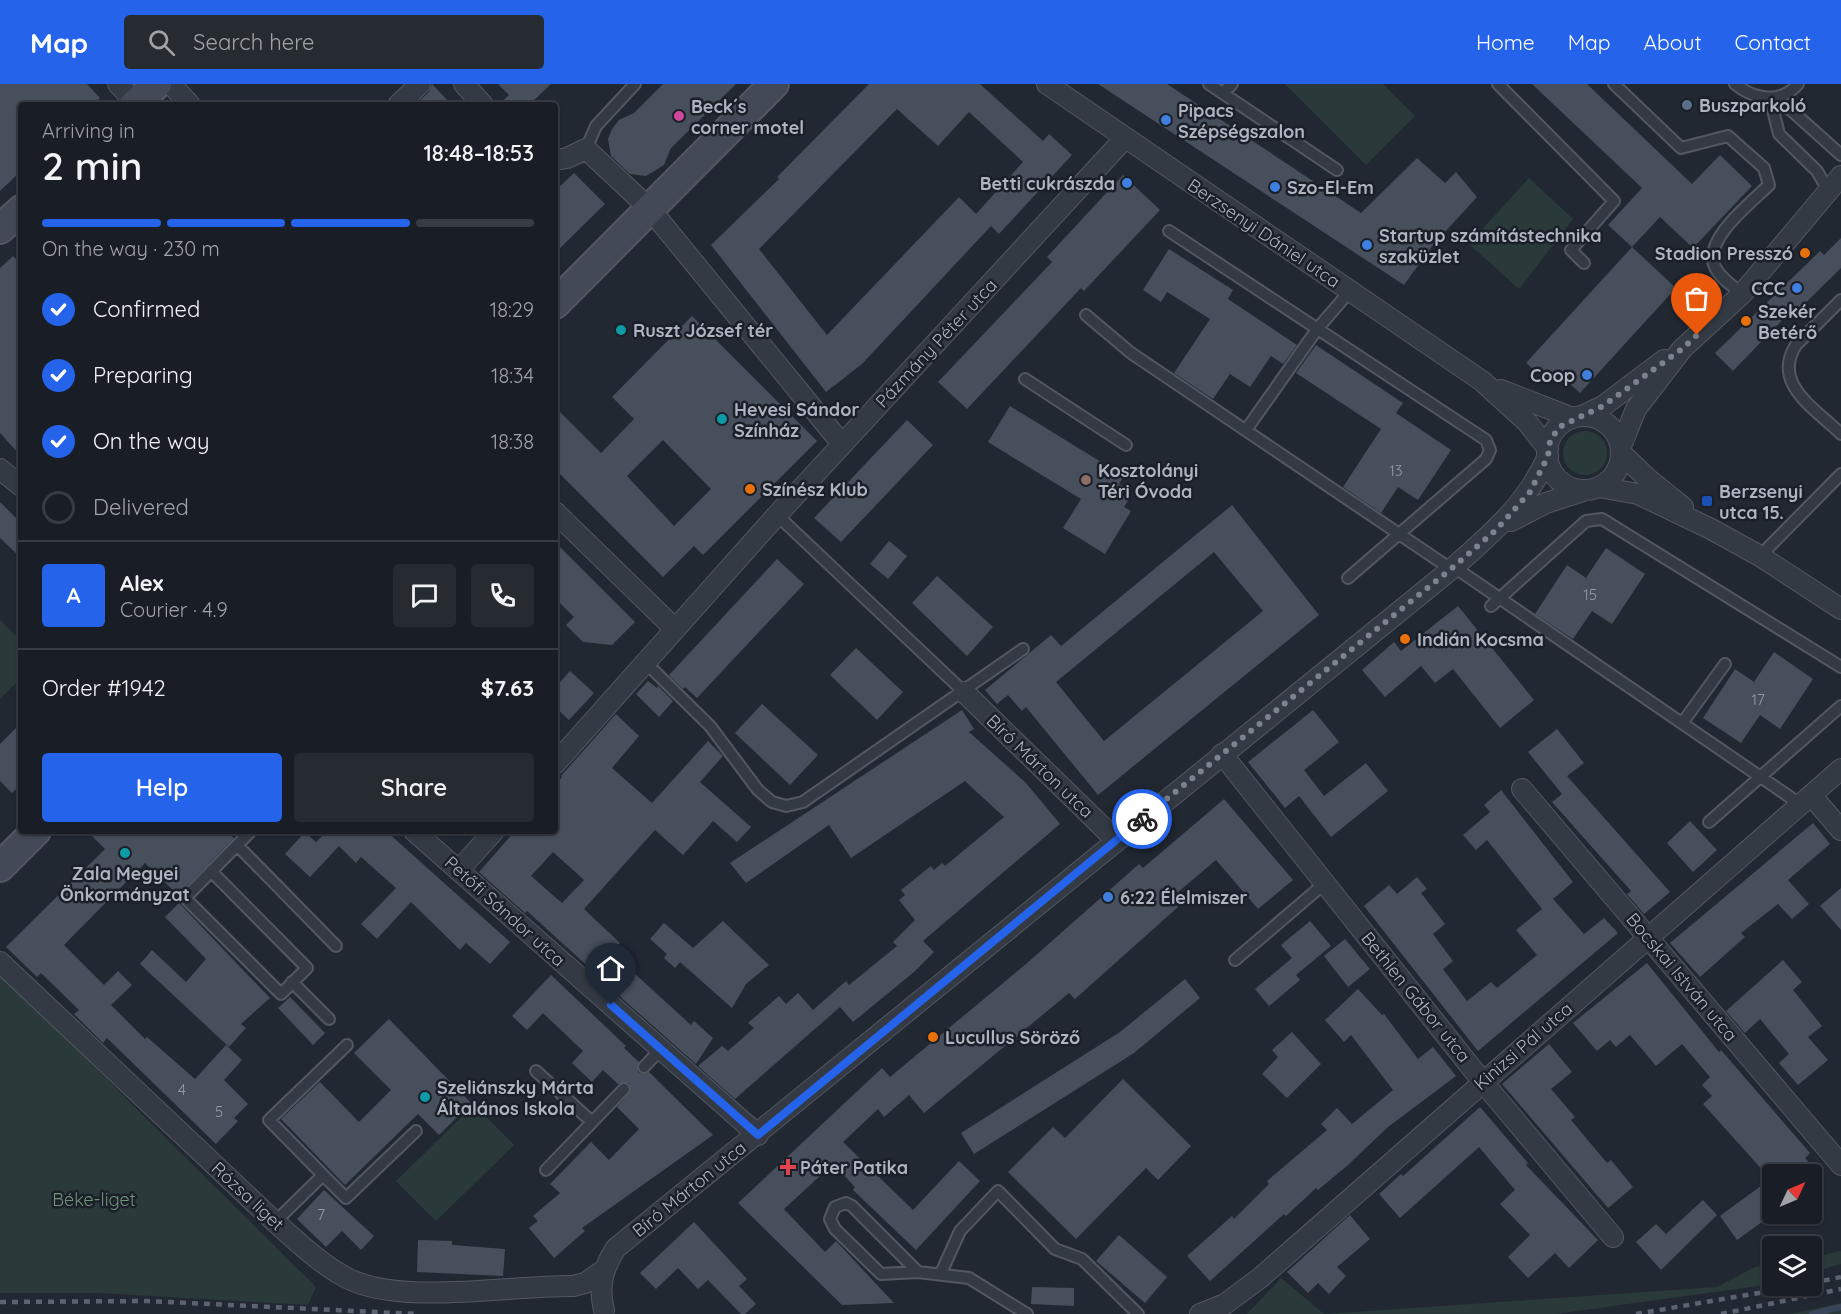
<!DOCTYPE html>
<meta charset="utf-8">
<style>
:root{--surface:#191e26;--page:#262b32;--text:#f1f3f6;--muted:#9fa2a7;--line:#373c43;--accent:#2563eb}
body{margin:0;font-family:Quicksand,sans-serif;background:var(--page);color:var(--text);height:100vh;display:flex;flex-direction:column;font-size:22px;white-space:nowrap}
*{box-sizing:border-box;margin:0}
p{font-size:20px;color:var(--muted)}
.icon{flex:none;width:33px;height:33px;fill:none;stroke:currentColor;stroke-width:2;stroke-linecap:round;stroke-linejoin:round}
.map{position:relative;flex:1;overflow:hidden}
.side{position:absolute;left:18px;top:18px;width:540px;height:732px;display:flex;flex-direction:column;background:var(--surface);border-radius:6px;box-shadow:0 2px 4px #0004,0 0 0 2px var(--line)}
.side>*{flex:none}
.needle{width:39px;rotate:46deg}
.fabs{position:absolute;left:1762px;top:1080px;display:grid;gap:12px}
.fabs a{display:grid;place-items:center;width:60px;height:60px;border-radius:6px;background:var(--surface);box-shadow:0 2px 4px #0004,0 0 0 2px var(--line);font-size:30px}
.pin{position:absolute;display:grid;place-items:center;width:51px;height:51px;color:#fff;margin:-62px -26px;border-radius:50% 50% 50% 0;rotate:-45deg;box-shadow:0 0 6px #0007}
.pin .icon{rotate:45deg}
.courier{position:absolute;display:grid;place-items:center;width:60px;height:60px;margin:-30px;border:4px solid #2563eb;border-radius:50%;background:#fff;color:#222;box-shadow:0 2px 8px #0007}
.head em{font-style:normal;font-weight:600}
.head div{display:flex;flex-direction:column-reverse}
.head{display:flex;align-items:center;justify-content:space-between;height:102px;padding:0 24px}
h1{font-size:39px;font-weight:600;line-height:45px}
.bar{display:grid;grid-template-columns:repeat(4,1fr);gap:9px 6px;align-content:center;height:72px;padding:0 24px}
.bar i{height:8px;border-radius:4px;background:var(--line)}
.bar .active{background:var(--accent)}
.bar p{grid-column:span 4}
.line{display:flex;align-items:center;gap:15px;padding:0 24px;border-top:2px solid var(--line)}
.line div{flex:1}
.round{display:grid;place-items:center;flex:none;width:63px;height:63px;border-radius:6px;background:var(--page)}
ol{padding:0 24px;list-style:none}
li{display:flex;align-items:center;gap:18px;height:66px}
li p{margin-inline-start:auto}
li .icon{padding:6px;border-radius:50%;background:var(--accent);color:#fff;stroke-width:4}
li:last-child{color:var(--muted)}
li i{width:33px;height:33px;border:3px solid var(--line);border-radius:50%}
.cta{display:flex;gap:12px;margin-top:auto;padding:12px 24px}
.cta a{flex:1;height:69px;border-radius:6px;background:var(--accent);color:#fff;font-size:24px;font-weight:600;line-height:69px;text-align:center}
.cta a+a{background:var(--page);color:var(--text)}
header{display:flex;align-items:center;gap:36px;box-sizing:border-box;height:84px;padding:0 30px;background:var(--accent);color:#fff}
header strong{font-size:28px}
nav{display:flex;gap:33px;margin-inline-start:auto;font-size:21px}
.search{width:420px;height:54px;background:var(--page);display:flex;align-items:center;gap:15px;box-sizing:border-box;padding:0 21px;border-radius:6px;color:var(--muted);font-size:22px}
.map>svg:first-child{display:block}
.green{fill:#2a3a3a}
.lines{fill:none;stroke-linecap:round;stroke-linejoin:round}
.stream{stroke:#39455a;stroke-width:6}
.building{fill:#484f5c;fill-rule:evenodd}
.lane-casing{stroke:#525761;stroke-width:14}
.street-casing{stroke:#525761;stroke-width:22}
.secondary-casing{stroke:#525761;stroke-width:32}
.lane{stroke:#343a43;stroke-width:10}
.street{stroke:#343a43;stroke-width:20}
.secondary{stroke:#434956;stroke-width:28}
.rail{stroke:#5c636f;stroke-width:4.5;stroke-dasharray:6 6;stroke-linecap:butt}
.done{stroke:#7d838e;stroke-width:6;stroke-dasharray:0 10.8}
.route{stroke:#2563eb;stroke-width:8}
.service-dot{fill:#5c6f8a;stroke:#1a1f28;stroke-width:2}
.hotel-dot{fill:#d1479c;stroke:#1a1f28;stroke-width:2}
.shop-dot{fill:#3f7fe0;stroke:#1a1f28;stroke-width:2}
.food-dot{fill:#e8710a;stroke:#1a1f28;stroke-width:2}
.culture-dot{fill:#0f9aa8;stroke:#1a1f28;stroke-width:2}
.education-dot{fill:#8d6e63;stroke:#1a1f28;stroke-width:2}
.transit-dot{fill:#1a4fb4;stroke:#1a1f28;stroke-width:2}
.health-dot{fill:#e0444e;stroke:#1a1f28;stroke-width:2}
.labels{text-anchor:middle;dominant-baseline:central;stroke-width:5;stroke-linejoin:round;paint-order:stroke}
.number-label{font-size:15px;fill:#949ba7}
.poi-label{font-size:18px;font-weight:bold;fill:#aeb4c0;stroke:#1a1f28;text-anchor:start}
.street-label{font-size:18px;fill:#aeb4c0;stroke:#1a1f28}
.park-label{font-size:18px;fill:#70937a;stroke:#1a1f28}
</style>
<header>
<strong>Map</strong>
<div class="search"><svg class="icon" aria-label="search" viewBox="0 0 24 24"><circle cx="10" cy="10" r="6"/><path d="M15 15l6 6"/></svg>Search here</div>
<nav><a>Home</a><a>Map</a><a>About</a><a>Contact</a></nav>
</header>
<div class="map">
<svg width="1841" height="1230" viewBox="0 0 1841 1230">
<rect width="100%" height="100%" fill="#212832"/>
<!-- green -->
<path class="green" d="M1285,0H1383L1415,32L1366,81Z
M1529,94L1573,135L1519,205L1469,160Z
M1563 369a22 22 0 1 1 44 0a22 22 0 1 1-44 0Z
M0,536L21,557V594L0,615Z
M0,889L316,1203L308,1221L100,1209H0Z
M474,1021L514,1061L436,1137L396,1097Z
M1841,1167V1180L1812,1188V1173Z
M1773,1180V1199L1766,1201L1555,1230H1325L1717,1203L1755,1183Z
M1281,1194L1324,1230H1247Z
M1841,1219V1230H1790Z"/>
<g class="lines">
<!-- stream -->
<path class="stream" d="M1812,1230L1841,1223"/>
</g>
<!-- building -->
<path class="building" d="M0,0H87L100,14L92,21H21V87L0,107Z
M432,0L452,21H415L429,8Z
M498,0H551L529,21H498L509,11Z
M663,0H736L671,64L664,81L646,92L630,90L611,72L608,55L612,45L619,36L634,29Z
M869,0H980L1043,57L1049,50L1072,71L999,150L991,142L862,280L826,308L711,161L779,95L777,93ZM897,25L938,62L969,28L1023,78L976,130L959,113L827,251L759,165Z
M1098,0H1167L1361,129L1417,74L1445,99L1456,88L1477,113L1432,162L1404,201Z
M1532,0H1587L1692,100L1720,71L1752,102L1693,164L1660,133L1632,163L1608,141L1642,104Z
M574,89L605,120L555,169V107Z
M1123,91L1160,126L1084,207L1081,204L967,325L938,298L1052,178L1047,173Z
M1841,154V184L1791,233L1788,230L1733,287L1715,269L1820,167L1824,171Z
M1632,163L1676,204L1580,309L1557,288L1548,298L1526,279Z
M1169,165L1233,206L1228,215L1297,261L1283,280L1271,272L1250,303L1230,290L1213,315L1174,289L1210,235L1167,208L1161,218L1143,206Z
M13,172L21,180V372L0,349V184Z
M692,232L817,357L703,471L694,462L663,493L555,385V323L601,369L634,335L612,313ZM663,356L711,405L674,442L627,392Z
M1316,261L1403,319L1396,329L1451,366L1418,416L1398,403L1381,429L1343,403L1381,345L1296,289Z
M1010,322L1124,392L1119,400L1127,404L1122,411L1129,415L1124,423L1131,427L1105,470L1063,444L1081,415L988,358Z
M907,336L933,361L841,458L814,434Z
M0,418L21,439V474L0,454Z
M1232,421L1319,531L1098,711L1026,623L1022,627L1008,611L997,620L985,606L1051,551L1061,562ZM1214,468L1263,527L1104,657L1056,598Z
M889,457L907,472L888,495L870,480Z
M555,458L635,538L612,561L583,558L566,541L574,533L555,514Z
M1606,464L1645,490L1612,540L1592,527L1573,555L1535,530L1567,481L1586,494Z
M777,475L804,500L697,614L685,603L683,605L669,591Z
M937,492L993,543L967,572L912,519Z
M1458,522L1534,616L1500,644L1453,585L1435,599L1421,582L1385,613L1362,586L1394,558L1401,567Z
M856,564L903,608L877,636L830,591Z
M1774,568L1813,595L1780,645L1760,631L1741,659L1703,634L1735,585L1754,598Z
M570,587L594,609L569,636L555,623V604Z
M648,597L657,604L658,602L673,617L659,633L636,610Z
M762,620L818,671L790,701L735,649Z
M962,626L974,645L969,648L1026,699L1060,740L923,857L934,868L914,888L853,938L840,923L735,1015L698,982L722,962L728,967L754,944L748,939L779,912L786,920L798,909L813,926L846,897L849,901L897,862L893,858L915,836L899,816L905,811L901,806L931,782L934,786L942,779L945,782L1004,733L965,697L851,774L829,741L746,799L730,779Z
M1313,626L1339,658L1304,686L1324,712L1366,679L1388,707L1331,753L1299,712L1285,724L1248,678Z
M616,630L639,652L612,684L652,719L708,657L723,672L700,698L751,743L737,758L713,737L683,771L655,746L584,825L620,859L593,887L527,827L525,829L479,788L515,747H555V702L562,693L561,692ZM553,768L584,796L562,819L531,792Z
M21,639V700L12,709L0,697V660Z
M1557,645L1584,679L1567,692L1670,808L1644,830L1627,810L1631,807L1552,718L1562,710L1528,668Z
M1501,706L1573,798L1553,815L1584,850L1604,834L1618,849L1478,967L1364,822L1389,801L1397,810L1417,793L1427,805L1421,809L1445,840L1433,850L1453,877L1443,885L1467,917L1491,898L1497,904L1537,871L1516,846L1542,825L1487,756L1476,766L1463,751L1490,728L1484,721Z
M1224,715L1293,796L1258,825L1216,776L1170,815L1178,823L1075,915L1069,909L924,1029L909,1011L884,1033L878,1025L843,1058L913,1126L959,1077L980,1097L916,1166L853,1106L855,1103L833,1080L784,1125L825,1168L836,1157L894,1219L842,1221L738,1119L882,984L890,993L1026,880L1139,780L1143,784Z
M1690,737L1717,766L1693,788L1667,759Z
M1813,739L1830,760L1788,796L1809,820L1792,835L1778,820L1741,849L1745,853L1700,893L1670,859Z
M87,747H227L234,754L178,811L145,779L64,861L104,901L118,887L132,901L111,921L145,955L147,953L195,995L226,961L242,976L224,996L248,1020L234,1034L238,1037L216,1060L107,954L103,959L74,930L79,926L41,889L37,893L6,863L105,765Z
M323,747H386L510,858L490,880L466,859L460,866L411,818L377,855L361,840L396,804L361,773L356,779L339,762L310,793L285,770L305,748L316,758L325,749Z
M1841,804V846L1820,822Z
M179,819L270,914L241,940L246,944L229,963L140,880L152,866L186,898L206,875L165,833Z
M723,837L769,881L746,900L732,924L680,878L675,884L664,874L667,870L650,855L664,839L693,864Z
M1310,837L1331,862L1296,891L1300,896L1269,922L1255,905L1292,874L1281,861Z
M1345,855L1370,885L1348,903L1324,872Z
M1783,876L1802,898L1793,906L1822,942L1808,953L1828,976L1798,1001L1779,979L1789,970L1760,935L1745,949L1726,927Z
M1647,879L1719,968L1721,966L1810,1069L1805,1074L1820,1090H1766L1703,1020L1712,1012L1702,1001L1710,993L1682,960L1656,982L1630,951L1616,963L1610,956L1597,967L1573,939Z
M634,889L691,941L694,937L713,954L696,980L616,909Z
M551,891L626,962L624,964L639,978L638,988L643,990L649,988L713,1051L582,1144L585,1147L554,1174L529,1144L538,1137L533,1132L560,1109L550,1100L591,1058L609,1076L639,1045L617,1023L631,1007L629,999L618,1000L603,986L592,998L572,979L583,967L543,929L527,946L512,932Z
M1185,895L1200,914L1134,969L974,1070L961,1049L1120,948Z
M1358,905L1382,931L1384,930L1418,975L1433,963L1456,992L1388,1043L1348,1081L1318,1106L1316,1104L1286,1132L1284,1130L1210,1197L1187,1172L1232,1132L1234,1135L1269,1100L1267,1097L1327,1046L1321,1040L1337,1024L1352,1040L1393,1006L1351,951L1344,958L1325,936Z
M290,913L325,949L313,961L278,924Z
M389,935L471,1019L439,1051L418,1030L345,1101L281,1035L320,998L359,1038L391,1006L354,969Z
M1292,948L1321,980L1287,1014L1262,990L1278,973L1272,966Z
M1549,960L1572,988L1551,1005L1575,1033L1571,1036L1607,1079L1611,1076L1633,1103L1608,1124L1502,1000Z
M1123,995L1191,1062L1158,1096L1146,1084L1076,1155L1008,1088L1053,1043L1065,1054Z
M1480,1023L1528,1079L1526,1081L1598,1156L1569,1184L1555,1169L1528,1194L1508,1173L1530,1151L1500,1120L1515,1106L1479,1063L1400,1134L1379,1110L1401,1090L1403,1092Z
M1773,1093V1130L1737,1156L1720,1132Z
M324,1106L374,1152L361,1166L342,1147L326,1163L297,1135Z
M1703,1116L1717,1131L1661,1186L1636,1158L1656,1140L1666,1150Z
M1350,1131L1370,1155L1337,1183L1346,1192L1329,1210L1318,1199L1308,1209L1287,1188Z
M694,1138L747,1195L739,1202L756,1220L745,1230H741L708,1196L698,1205L678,1184L656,1205L640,1189Z
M1119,1151L1167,1193L1145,1219L1096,1177Z
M418,1156L452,1157V1161L505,1165L503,1192L417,1188Z
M1032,1203L1074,1204V1222L1031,1220Z"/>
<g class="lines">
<!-- lane casing -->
<g class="lane-casing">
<path id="lane" d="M1209,0L1337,86
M1498,0L1614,117L1571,166L1584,179
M1614,0L1681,64L1728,52L1764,84L1769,101C1751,119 1702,156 1715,183C1720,194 1733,202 1742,210
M1735,0C1754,15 1780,21 1798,0
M1223,9L1232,0
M1770,14L1779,50L1817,87L1828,106
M1770,14L1792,27L1841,71
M586,65L596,42L635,0
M1169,147L1486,356L1490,366L1486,375L1348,494
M1841,216L1796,261C1771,300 1816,325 1841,350
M1086,231L1131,269L1451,485
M1025,295L1126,361
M1246,346L1318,244L1350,207
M777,431L964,608
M1760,472L1841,390
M1454,483L1800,720
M1491,522L1586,437L1602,435L1841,583
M646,579L710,642L758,706L772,718L786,722L803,718L1023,565
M1683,638L1725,580
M1709,738L1841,622
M237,761L336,862
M211,787L307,884L281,910L185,814L251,747
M1235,876L1325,799
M292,898L329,935
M644,983L661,965
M536,987L592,1038
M546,1086L624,1005
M323,1091L269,1036L347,961
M275,1138L323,1091L346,1114L416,1047
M918,1188L852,1122L846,1119L835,1123L830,1135L835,1145L881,1190L918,1188L969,1194L1027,1230
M941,1189L960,1147L998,1107L1055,1165L1082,1175L1138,1230"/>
</g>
<!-- street casing -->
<g class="street-casing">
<path id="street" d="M118,0L136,19
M171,0L190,21
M464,0L483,21
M1047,0L1482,297L1527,338L1548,365
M398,21L420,0
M555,76L567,74L586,65L650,125L842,360
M1501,306L1573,334
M1582,332L1603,322L1664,276
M1547 369a37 37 0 1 1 74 0a37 37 0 1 1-74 0Z
M1621,362L1636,325L1682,265L1742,210L1841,92
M1621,369L1647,394L1683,423
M0,385L21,402
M1599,403L1638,410L1711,445L1760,472L1841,525
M555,428L675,545
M1511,437L1546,419L1586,406
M964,608L1116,756
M1222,670L1482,997L1613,1153
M555,680L777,431L1125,54
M1522,705L1841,1081
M1811,711L1841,746
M414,747L758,1051
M459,786L494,747
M0,878L275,1138C298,1158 320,1180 347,1194C401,1222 511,1201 573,1202L585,1199L604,1186
M604,1226C598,1202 603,1184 616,1164L1454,483C1493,448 1526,421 1548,372
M1200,1230L1225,1220L1260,1194L1841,685"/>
</g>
<!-- secondary casing -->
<g class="secondary-casing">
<path id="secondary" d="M134,21L157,0
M0,145L21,126
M555,220L774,0
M0,783L36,747"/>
</g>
<!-- lane -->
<use href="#lane" class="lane"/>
<!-- street -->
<use href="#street" class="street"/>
<!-- secondary -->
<use href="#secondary" class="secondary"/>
<!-- rail -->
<path class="rail" d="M1812,1199L1841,1193
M0,1218L147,1217L417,1230
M1636,1230L1799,1202
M1721,1230L1841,1205"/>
</g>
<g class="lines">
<!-- done -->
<path class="done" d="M1142,735L1451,485L1496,446L1530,408L1548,372L1550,357L1559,343L1603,322L1682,265L1697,251"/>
<!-- route -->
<path class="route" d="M611,921L758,1051L1142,735"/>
</g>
<!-- markers -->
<circle class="service-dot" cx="1687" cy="21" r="6"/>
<circle class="hotel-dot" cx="679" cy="32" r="6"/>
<g class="shop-dot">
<circle cx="1166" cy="36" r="6"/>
<circle cx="1127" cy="99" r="6"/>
<circle cx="1275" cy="103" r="6"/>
<circle cx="1367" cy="161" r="6"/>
<circle cx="1797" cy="204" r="6"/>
<circle cx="1587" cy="291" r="6"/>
<circle cx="1108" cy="813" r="6"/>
</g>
<g class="food-dot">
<circle cx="1805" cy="169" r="6"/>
<circle cx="1746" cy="237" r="6"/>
<circle cx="750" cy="405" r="6"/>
<circle cx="1405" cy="555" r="6"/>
<circle cx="933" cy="953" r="6"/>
</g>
<g class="culture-dot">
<circle cx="621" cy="246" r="6"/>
<circle cx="722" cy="335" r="6"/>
<circle cx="125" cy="769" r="6"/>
<circle cx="425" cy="1013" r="6"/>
</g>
<circle class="education-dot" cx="1086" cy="396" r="6"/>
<rect class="transit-dot" x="1701" y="411" width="12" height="12" rx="3"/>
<path class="health-dot" d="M785 1074h6v6h6v6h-6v6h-6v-6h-6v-6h6z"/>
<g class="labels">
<!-- number labels -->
<g class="number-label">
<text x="1396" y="386">13</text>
<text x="1590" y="510">15</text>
<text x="1758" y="615">17</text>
<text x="182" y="1005">4</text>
<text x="219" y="1027">5</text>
<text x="321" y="1130">7</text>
</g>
<!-- poi labels -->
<g class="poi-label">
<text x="1699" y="21">Buszparkoló</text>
<text x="691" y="22">Beck´s<tspan x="691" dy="21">corner motel</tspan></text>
<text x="1178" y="26">Pipacs<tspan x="1178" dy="21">Szépségszalon</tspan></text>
<text x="1115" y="99" text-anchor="end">Betti cukrászda</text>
<text x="1287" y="103">Szo-El-Em</text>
<text x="1379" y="151">Startup számítástechnika<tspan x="1379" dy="21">szaküzlet</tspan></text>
<text x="1793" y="169" text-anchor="end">Stadion Presszó</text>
<text x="1785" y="204" text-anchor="end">CCC</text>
<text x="1758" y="227">Szekér<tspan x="1758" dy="21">Betérő</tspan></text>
<text x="633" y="246">Ruszt József tér</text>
<text x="1575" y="291" text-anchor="end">Coop</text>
<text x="734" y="325">Hevesi Sándor<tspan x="734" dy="21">Színház</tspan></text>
<text x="1098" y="386">Kosztolányi<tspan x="1098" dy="21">Téri Óvoda</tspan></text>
<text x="762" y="405">Színész Klub</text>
<text x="1719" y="407">Berzsenyi<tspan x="1719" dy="21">utca 15.</tspan></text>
<text x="1417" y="555">Indián Kocsma</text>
<text x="125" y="789" text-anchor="middle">Zala Megyei<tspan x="125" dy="21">Önkormányzat</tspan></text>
<text x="1120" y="813">6:22 Élelmiszer</text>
<text x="945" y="953">Lucullus Söröző</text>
<text x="437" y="1003">Szeliánszky Márta<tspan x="437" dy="21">Általános Iskola</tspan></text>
<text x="800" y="1083">Páter Patika</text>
</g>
<!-- street labels -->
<g class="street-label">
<text transform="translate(1264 149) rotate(34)">Berzsenyi Dániel utca</text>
<text transform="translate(936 259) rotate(-47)">Pázmány Péter utca</text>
<text transform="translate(1040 682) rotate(44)">Bíró Márton utca</text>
<text transform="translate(505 827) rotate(42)">Petőfi Sándor utca</text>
<text transform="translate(1682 893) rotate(50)">Bocskai István utca</text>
<text transform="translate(1416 913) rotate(51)">Bethlen Gábor utca</text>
<text transform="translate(1523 962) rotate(-41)">Kinizsi Pál utca</text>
<text transform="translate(689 1105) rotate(-39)">Bíró Márton utca</text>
<text transform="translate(248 1112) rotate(43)">Rózsa liget</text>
</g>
<!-- park labels -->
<g class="park-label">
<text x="94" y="1115">Béke-liget</text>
</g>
</g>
</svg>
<div class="fabs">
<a><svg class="needle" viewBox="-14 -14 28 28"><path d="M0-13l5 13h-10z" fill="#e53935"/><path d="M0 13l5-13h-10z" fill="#9fa2a7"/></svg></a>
<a><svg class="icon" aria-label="layers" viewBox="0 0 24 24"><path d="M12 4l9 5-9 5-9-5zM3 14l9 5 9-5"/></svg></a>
</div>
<div class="pin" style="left:1697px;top:251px;background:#ea580c"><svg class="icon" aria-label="bag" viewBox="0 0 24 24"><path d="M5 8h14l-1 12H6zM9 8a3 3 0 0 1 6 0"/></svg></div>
<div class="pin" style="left:611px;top:921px;background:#1f2937"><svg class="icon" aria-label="home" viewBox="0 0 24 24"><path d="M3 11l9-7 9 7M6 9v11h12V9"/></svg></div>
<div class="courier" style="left:1142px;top:735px"><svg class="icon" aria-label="bike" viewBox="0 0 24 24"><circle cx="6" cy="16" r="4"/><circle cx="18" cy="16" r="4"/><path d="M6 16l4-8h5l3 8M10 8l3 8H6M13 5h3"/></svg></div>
<section class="side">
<div class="head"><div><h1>2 min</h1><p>Arriving in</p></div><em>18:48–18:53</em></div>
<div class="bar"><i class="active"></i><i class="active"></i><i class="active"></i><i></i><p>On the way · 230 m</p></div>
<ol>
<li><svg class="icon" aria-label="check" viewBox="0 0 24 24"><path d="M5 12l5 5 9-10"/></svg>Confirmed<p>18:29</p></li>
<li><svg class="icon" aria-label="check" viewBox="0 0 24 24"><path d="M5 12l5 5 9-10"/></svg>Preparing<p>18:34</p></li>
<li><svg class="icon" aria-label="check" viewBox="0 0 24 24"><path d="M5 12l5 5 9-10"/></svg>On the way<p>18:38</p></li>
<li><i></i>Delivered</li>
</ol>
<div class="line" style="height:108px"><b class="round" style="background:var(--accent);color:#fff">A</b><div><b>Alex</b><p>Courier · 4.9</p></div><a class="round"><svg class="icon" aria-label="chat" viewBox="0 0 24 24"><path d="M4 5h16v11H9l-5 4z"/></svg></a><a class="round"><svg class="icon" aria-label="phone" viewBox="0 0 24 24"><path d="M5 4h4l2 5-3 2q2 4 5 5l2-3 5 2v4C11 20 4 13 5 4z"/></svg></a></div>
<div class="line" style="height:78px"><div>Order #1942</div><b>$7.63</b></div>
<div class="cta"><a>Help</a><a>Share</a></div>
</section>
</div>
